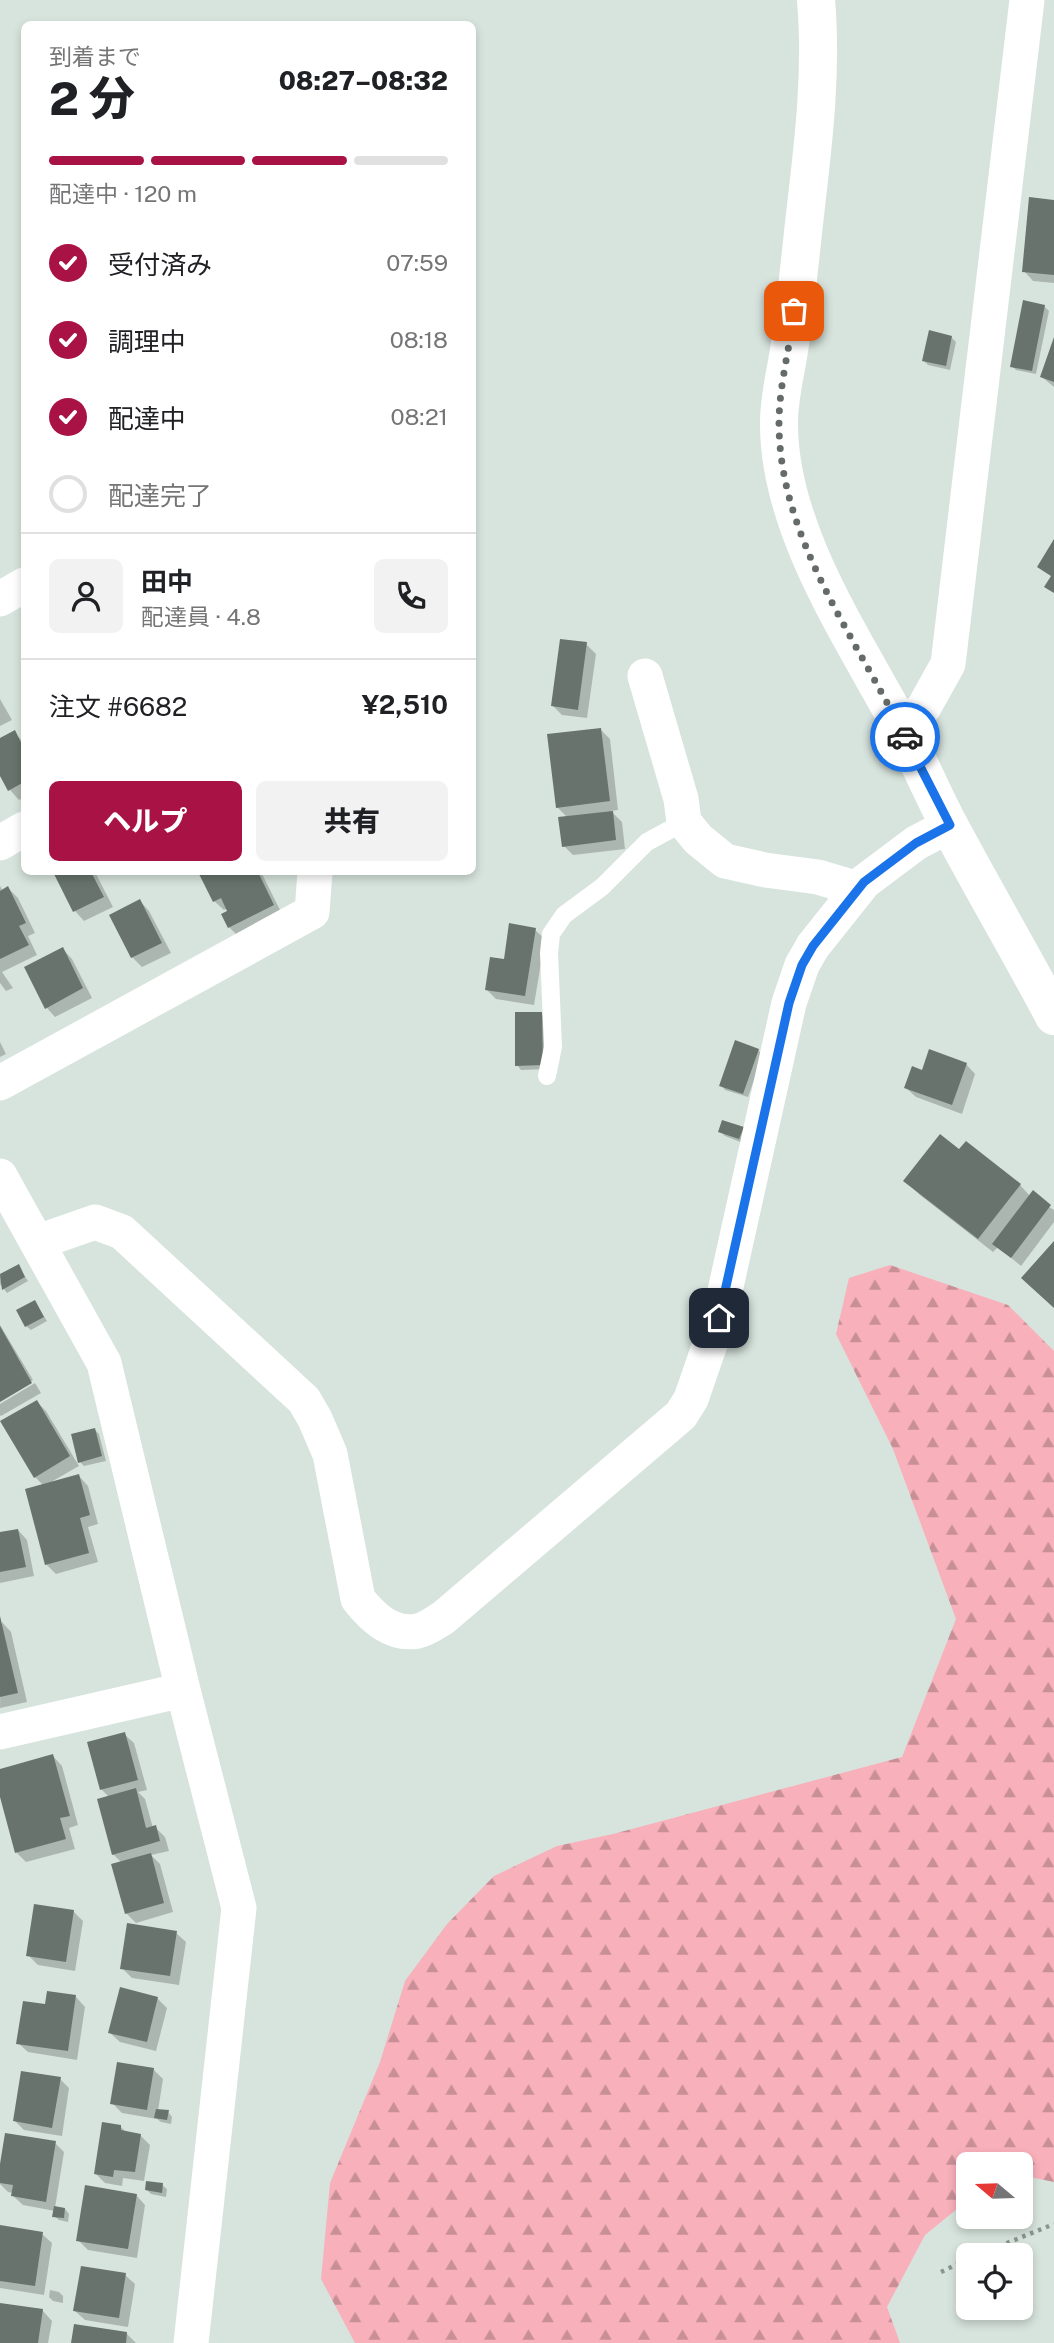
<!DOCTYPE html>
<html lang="ja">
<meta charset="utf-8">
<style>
:root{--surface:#fff;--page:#f2f2f2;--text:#202124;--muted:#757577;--line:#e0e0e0;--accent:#a81245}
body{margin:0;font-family:"Public Sans","Noto Sans JP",sans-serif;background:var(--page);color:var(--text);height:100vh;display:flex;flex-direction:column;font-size:26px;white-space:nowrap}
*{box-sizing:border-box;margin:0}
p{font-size:23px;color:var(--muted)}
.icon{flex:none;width:38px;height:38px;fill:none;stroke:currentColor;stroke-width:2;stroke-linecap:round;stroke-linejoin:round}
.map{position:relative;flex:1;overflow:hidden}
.drawer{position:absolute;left:21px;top:21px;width:455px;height:854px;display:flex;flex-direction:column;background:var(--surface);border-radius:10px;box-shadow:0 4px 10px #0003}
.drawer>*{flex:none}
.needle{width:46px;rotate:289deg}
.tools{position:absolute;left:956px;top:2152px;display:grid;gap:14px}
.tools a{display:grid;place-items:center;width:77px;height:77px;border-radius:10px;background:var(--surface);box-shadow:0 4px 10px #0003;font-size:35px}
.pin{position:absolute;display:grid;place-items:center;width:60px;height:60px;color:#fff;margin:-30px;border-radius:14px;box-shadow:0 4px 10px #0006}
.courier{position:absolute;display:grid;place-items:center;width:70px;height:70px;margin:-35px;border:5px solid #1a73e8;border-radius:50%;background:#fff;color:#222;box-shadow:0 2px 9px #0007}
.overview em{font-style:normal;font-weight:800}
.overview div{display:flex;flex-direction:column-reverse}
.overview{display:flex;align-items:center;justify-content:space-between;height:119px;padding:0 28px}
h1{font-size:46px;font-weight:800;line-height:52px}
.bar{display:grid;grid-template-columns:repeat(4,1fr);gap:10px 7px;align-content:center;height:84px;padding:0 28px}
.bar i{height:9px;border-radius:5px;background:var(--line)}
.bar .active{background:var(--accent)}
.bar p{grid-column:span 4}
.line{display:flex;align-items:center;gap:18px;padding:0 28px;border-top:2px solid var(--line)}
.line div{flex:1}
.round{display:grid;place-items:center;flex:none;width:74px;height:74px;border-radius:10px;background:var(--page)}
ol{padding:0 28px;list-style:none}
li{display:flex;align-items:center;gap:21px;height:77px}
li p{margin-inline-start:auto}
li .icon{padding:7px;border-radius:50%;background:var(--accent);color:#fff;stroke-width:4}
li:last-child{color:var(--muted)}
li i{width:38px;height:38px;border:4px solid var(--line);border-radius:50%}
.action{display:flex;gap:14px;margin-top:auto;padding:14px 28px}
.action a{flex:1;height:80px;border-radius:10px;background:var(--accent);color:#fff;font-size:28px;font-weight:800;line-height:80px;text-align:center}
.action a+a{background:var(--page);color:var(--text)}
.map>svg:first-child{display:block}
.forest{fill:url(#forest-firs)}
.shadow{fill:#0003}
.building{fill:#68736d}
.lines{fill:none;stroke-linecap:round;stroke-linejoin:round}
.path{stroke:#8b948f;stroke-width:4.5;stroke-dasharray:3.5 5;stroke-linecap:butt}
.lane{stroke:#fff;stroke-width:18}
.street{stroke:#fff;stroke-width:35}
.secondary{stroke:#fff;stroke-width:38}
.done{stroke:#656c68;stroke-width:7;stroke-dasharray:0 12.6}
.route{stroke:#1a73e8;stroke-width:9}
</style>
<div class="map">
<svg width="1054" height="2343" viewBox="0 0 1054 2343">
<defs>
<pattern id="forest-firs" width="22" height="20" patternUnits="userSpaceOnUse" patternTransform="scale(1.75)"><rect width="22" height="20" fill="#f8b0ba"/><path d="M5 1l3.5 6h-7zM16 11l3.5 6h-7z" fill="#c98f97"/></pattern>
</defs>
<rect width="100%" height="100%" fill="#d7e4dd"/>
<!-- forest -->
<path class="forest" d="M890,1265L1008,1305L1054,1351V2182L1020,2175V2165H968V2200L925,2235L887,2307L900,2343H355L321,2279L330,2183L380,2062L405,1981L447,1924L494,1876L557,1846L613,1834L902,1757L956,1619L893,1449L836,1334L849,1278Z"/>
<!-- shadow -->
<path class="shadow" d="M1054,202V283L1033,281L1024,271Z
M1044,306L1049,311L1036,374L1016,370L1012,366Z
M952,338L956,342L950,370L928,365L924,361Z
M1054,341V387L1042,377Z
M586,644L596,654L587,718L562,715L553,706Z
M0,699L12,720L0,726Z
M600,729L610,739L618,810L611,811L622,822L625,849L573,855L564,846L568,818L557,807Z
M14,732L24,743V797L19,800L10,790L0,773V740Z
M55,872H95L113,907L84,921L75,911Z
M200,872H261L282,914L238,936L229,927L230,912L228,908L224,910L214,901Z
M0,886L3,891L8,888L18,898L35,933L28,936L37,955L2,972L13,988L6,991L0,983Z
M140,901L149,911L171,953L142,967L132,957L111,915Z
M535,930L545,939L534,1005L496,999L486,989L505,961Z
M63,949L72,959L92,998L55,1017L46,1007Z
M542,1014L546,1018L547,1069L521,1070L517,1065Z
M0,1042L6,1054L0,1057Z
M758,1050L763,1055L748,1097L725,1090L721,1085Z
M966,1064L975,1074L962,1114L916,1097L906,1088L923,1072Z
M743,1129V1143L725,1136L720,1131Z
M960,1152L1020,1185L1030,1196L1054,1210V1222L1021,1266L998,1247L993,1252L920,1195L906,1181Z
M18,1266L28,1281L7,1293L0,1284V1276Z
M35,1302L47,1321L31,1330L26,1326Z
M0,1325L33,1380L0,1400Z
M35,1383L41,1393L1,1416L0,1415V1404Z
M37,1402L46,1411L79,1466L51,1482L79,1476L88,1486L98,1524L88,1527L98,1562L56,1574L46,1564L44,1486L35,1477Z
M95,1430L99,1434L106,1461L84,1466L80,1462Z
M18,1530L27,1540L34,1576L0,1583V1534Z
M2,1622L11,1632L27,1702L0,1708Z
M124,1734L134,1743L147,1790L138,1792L145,1799L153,1828L155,1827L165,1837L169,1851L151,1855L160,1864L173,1912L136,1923L126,1913L122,1863L113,1854L109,1797L102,1790Z
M53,1756L62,1766L78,1825L69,1828L75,1849L26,1862L17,1853L0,1791V1770Z
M73,1911L83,1921L75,1971L38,1965L28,1955Z
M176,1933L186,1942L179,1985L132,1978L122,1968Z
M76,1997L85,2007L77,2060L28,2052L18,2043Z
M157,1998L167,2008L156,2051L120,2042L110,2033Z
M153,2069L163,2079L158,2111L168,2112L172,2117L171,2124L161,2122L157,2119L122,2113L112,2103Z
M60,2079L69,2088L62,2136L24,2130L15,2121Z
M120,2126L127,2133L140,2135L150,2145L144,2181L123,2178L122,2186L105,2183L96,2174Z
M55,2143L64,2152L55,2208L65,2209L69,2214L68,2222L59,2220L54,2216L55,2211L23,2205L13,2196L14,2193L8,2192L0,2184V2175Z
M162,2185L167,2189L166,2197L151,2194L147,2190Z
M136,2195L145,2205L137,2258L88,2250L78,2240Z
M0,2227L42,2234L52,2243L44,2295L0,2288Z
M125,2275L135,2284L128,2327L85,2320L75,2311Z
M50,2290L59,2292L63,2296V2303L53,2301L49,2297Z
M0,2305L43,2311L52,2321L48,2343H0Z
M127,2334L136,2343H73Z"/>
<!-- building -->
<path class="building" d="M1029,197L1054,200V275L1022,272Z
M1023,300L1045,305L1032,371L1010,367Z
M929,330L952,336L946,366L922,361Z
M1054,337V382L1040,377Z
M1054,539V593L1044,587L1051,576L1037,567Z
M560,639L587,642L578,710L551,706Z
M601,728L610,801L556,808L547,734Z
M15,730L24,749V782L8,791L0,776V738Z
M613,811L616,840L562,847L558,817Z
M53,872H91L104,897L73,912Z
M198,872H258L274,905L228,928L221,914L227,911L221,898L213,902Z
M8,886L26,923L19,926L29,945L0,959V891Z
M140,899L162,943L131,958L109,915Z
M509,923L536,928L525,996L485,990L490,957L504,959Z
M63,947L83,988L45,1009L24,967Z
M515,1012H542L543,1065L515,1066Z
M735,1040L759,1049L743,1094L719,1086Z
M929,1049L967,1063L952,1105L904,1088L912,1066L922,1070Z
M722,1120L744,1127L739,1139L718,1132Z
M940,1134L959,1149L966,1141L1021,1184L978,1239L903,1181Z
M1033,1190L1051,1205L1011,1258L992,1244Z
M1054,1241V1308L1021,1278Z
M19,1264L25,1277L2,1290L0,1274Z
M35,1300L44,1317L25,1327L16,1310Z
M0,1326L32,1383L0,1402Z
M37,1400L70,1456L34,1478L0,1421Z
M95,1428L102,1456L78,1463L71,1434Z
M79,1474L90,1515L80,1518L89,1553L45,1565L25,1489Z
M18,1529L26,1567L0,1572V1532Z
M0,1616L18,1693L0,1697Z
M125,1732L138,1780L100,1790L87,1742Z
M53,1754L70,1816L60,1818L66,1839L15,1853L0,1797V1769Z
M136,1788L146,1828L156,1825L160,1841L112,1855L97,1799Z
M151,1853L164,1903L125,1914L111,1864Z
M34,1904L74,1910L66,1962L26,1956Z
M127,1923L177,1931L170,1976L120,1969Z
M120,1987L158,1997L147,2042L108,2033Z
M47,1991L76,1995L68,2051L16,2044L23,2001L45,2004Z
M117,2062L154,2068L147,2110L110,2104Z
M21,2071L61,2077L52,2128L13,2121Z
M156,2109L169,2110L167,2120L154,2118Z
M102,2122L121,2125V2130L141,2134L135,2172L114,2170L113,2177L94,2174Z
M5,2133L56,2141L46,2202L11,2196L13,2185L0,2183V2164Z
M146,2181L163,2183L162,2193L145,2190Z
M85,2185L137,2194L128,2249L76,2241Z
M54,2206L65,2208L64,2218L52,2217Z
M0,2225L43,2232L35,2286L0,2281Z
M81,2266L126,2273L119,2318L73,2311Z
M0,2303L43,2309L38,2343H0Z
M74,2324L127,2332L126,2343H71Z"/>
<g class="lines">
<!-- path -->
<path class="path" d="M975,2256L1054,2224
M941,2272L968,2259"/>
<!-- lane -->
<path class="lane" d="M547,1076L553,1047L549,953L551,934L564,915L602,887L647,842L684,822"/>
<!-- street -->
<path class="street" d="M0,599L24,585
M645,676L681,799L684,822L698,839L725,861L765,870L818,877L858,889
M902,730L924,707L948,664L1027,0
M0,843L24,829
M0,1083L312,912L315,872
M0,1176L104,1363L183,1690L239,1908L191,2343
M38,1242L95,1222L122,1232L304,1400L315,1419L330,1454L358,1599C373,1618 392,1636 418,1631C427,1629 436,1622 443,1618L681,1415L691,1399L719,1318L789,1003L802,965L813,946L864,882L916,843L950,825
M0,1732L183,1690"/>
<!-- secondary -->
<path class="secondary" d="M816,0C822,69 814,138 806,206C801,249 797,293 791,336C788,365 779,393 779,422C778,528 852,636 901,727C918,759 932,793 949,825C983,889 1020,952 1054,1016"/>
</g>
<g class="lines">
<!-- done -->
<path class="done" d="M794,311C790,348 779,385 779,423C779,538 856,638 905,737"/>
<!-- route -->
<path class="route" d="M719,1318L789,1003L802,965L813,946L864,882L916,843L950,825L905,737"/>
</g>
</svg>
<div class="tools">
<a><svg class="needle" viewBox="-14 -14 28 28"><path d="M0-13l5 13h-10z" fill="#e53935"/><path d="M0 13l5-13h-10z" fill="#757577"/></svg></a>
<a><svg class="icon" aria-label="locate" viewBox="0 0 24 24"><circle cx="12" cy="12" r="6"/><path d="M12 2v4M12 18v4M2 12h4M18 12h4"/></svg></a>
</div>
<div class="pin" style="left:794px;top:311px;background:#ea580c"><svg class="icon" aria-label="bag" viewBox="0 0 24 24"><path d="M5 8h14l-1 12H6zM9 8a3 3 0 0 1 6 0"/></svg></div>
<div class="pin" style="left:719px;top:1318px;background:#1f2937"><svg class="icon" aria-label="home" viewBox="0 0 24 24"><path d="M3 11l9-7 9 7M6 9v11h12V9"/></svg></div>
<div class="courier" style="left:905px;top:737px"><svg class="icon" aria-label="car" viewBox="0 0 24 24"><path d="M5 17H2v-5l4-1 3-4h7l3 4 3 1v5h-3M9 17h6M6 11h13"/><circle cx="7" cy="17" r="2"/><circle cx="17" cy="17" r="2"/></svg></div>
<section class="drawer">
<div class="overview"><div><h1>2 分</h1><p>到着まで</p></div><em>08:27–08:32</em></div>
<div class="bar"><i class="active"></i><i class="active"></i><i class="active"></i><i></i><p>配達中 · 120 m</p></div>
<ol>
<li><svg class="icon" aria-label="check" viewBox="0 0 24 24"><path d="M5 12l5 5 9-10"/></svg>受付済み<p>07:59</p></li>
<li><svg class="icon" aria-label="check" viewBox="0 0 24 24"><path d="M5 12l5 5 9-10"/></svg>調理中<p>08:18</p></li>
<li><svg class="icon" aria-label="check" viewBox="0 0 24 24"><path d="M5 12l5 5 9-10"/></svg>配達中<p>08:21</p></li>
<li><i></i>配達完了</li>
</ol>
<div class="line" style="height:126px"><a class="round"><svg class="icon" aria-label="person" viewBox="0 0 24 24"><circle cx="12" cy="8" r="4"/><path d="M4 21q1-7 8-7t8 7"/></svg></a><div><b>田中</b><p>配達員 · 4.8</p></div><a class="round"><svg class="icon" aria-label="phone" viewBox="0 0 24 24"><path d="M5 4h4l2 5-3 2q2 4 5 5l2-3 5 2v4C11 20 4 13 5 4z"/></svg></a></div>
<div class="line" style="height:91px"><div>注文 #6682</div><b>¥2,510</b></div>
<div class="action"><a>ヘルプ</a><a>共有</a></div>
</section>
</div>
